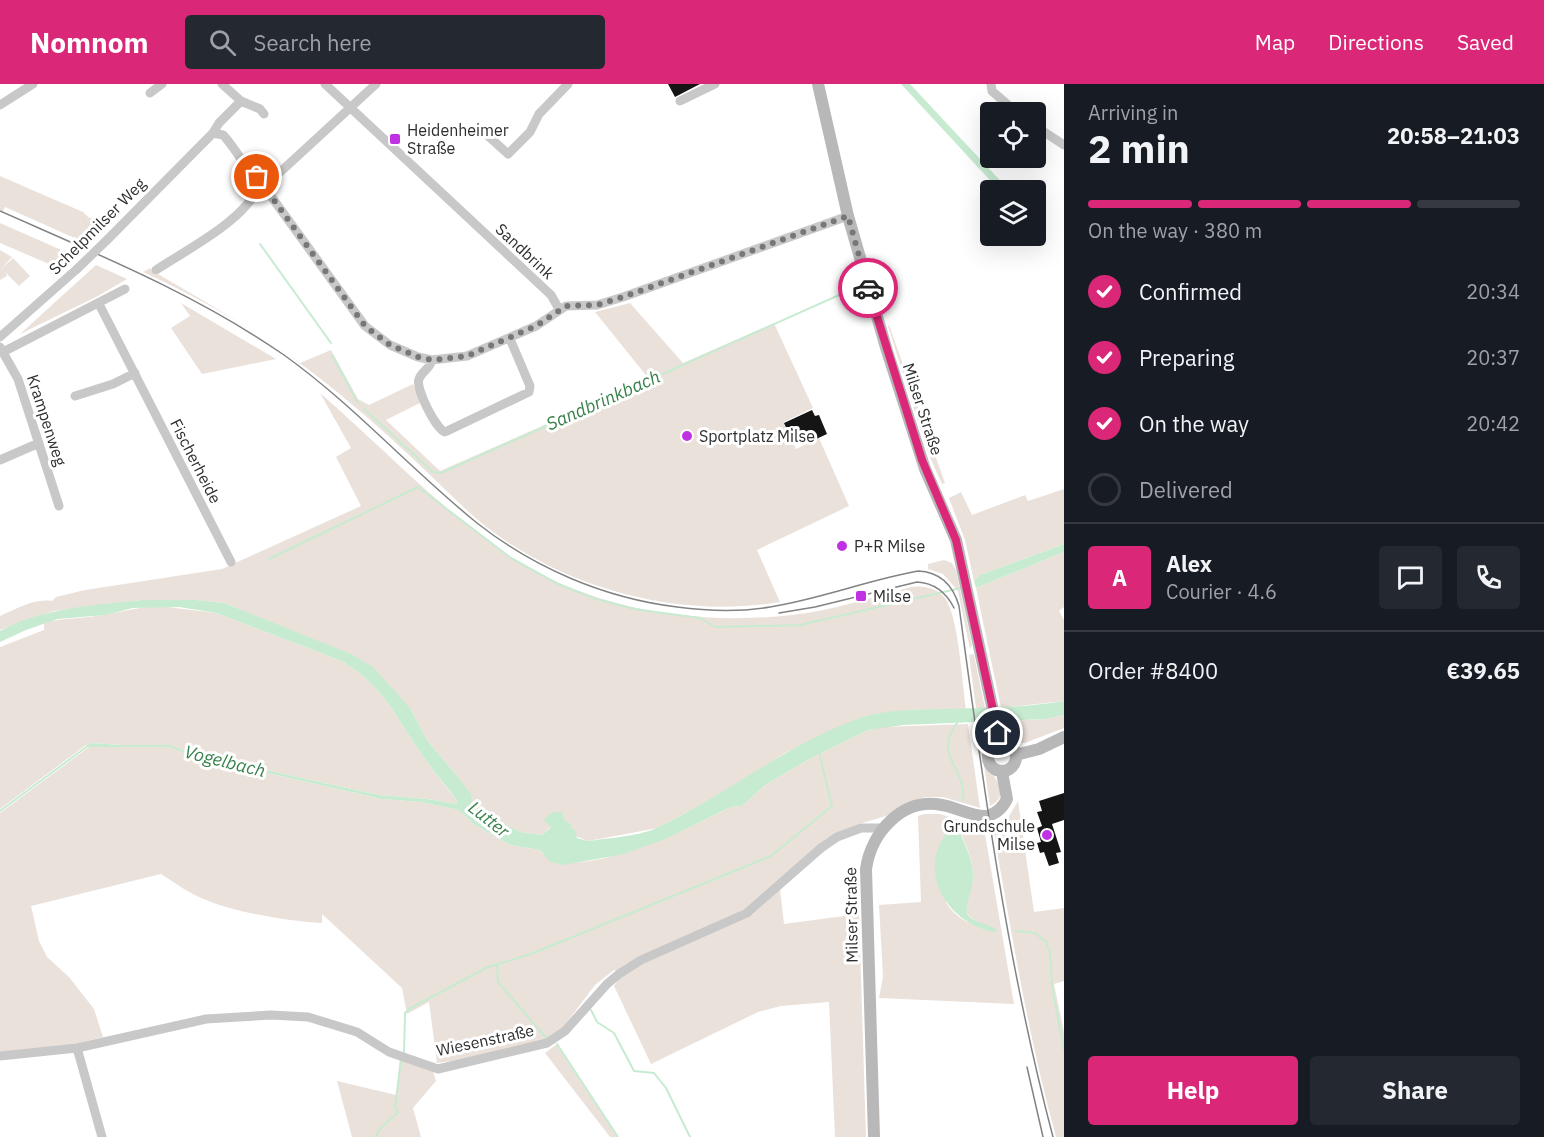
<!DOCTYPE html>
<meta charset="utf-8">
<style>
:root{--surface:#171b24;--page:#242831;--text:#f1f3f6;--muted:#9ea1a6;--line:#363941;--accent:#db2777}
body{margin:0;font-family:"IBM Plex Sans",sans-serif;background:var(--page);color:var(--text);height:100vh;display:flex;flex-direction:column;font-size:22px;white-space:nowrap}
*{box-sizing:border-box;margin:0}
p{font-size:20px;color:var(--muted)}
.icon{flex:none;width:33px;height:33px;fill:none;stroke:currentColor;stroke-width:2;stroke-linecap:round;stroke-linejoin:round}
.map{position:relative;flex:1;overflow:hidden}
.details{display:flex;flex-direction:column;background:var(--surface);width:480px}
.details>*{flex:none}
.tools{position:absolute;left:980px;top:18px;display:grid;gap:12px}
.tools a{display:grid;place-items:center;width:66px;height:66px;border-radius:6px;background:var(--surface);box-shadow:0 6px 24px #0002;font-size:30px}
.pin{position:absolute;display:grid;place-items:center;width:51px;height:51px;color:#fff;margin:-26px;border:3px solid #fff;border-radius:50%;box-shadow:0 2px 6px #0007}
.courier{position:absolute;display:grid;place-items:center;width:60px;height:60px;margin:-30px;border:4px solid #db2777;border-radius:50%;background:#fff;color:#222;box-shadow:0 2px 8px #0007}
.head em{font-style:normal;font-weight:700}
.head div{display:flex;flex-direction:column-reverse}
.head{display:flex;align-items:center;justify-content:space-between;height:102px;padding:0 24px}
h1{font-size:39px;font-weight:700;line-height:45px}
.bar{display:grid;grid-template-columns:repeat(4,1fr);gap:9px 6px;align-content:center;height:72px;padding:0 24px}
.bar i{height:8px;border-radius:4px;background:var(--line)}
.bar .active{background:var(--accent)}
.bar p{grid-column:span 4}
.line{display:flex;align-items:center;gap:15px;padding:0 24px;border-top:2px solid var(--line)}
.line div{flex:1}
.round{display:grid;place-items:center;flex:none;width:63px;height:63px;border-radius:6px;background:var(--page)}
ol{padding:0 24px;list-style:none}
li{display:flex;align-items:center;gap:18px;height:66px}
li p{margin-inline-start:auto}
li .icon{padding:6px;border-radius:50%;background:var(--accent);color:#fff;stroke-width:4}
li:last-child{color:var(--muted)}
li i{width:33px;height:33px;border:3px solid var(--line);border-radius:50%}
.cta{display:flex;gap:12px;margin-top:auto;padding:12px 24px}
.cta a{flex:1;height:69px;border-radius:6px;background:var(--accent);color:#fff;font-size:24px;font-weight:700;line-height:69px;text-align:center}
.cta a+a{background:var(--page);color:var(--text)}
header{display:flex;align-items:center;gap:36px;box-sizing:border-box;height:84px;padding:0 30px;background:var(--accent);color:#fff}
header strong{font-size:28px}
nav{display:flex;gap:33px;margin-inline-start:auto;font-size:21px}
.search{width:420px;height:54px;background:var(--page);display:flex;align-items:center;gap:15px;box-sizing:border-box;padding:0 21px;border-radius:6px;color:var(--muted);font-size:22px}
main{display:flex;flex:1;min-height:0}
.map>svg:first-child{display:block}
.green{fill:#ebe1db;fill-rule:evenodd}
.water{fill:#c7ebd1}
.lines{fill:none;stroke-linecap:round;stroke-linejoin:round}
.stream{stroke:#c7ebd1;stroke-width:2}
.building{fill:#151515}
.street{stroke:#c8c8c8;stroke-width:9}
.secondary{stroke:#b8b8b8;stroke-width:12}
.tram{stroke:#838383;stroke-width:1.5}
.street-bridge{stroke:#c8c8c8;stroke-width:9}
.done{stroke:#777;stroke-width:6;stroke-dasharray:0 10.8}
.route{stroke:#db2777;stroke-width:8}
.poi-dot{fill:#c131e4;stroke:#fff;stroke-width:2}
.labels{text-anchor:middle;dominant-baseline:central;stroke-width:6;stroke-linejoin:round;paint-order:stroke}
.poi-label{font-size:16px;fill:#2e2e2e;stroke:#fff;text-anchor:start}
.street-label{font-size:16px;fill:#2e2e2e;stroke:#fff}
.water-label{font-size:18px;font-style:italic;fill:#38824c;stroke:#fff}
</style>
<header>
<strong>Nomnom</strong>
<div class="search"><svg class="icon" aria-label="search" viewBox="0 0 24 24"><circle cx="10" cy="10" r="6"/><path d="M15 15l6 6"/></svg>Search here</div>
<nav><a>Map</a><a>Directions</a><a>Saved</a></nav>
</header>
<main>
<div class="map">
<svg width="1064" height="1053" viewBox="0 0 1064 1053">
<rect width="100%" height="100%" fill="#fff"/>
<!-- green -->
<path class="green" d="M0,92L83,128L88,133L107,142L88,160L5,123L3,127L0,126Z
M0,139L75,172L63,186L0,159Z
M0,166L12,173L1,185L13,174L30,192L19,202L5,188L7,192L0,196Z
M96,181L127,195L98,212L20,250Z
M150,184L155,191L158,190C206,218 254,246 300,279L331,266L358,315L369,321L413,300L422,318L386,336L440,387L649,295L595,228L630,219L683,279L774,239L813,324L784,338L796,365L819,354L849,422L757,466L780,518C685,534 582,509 503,455C476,437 454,414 431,392C396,358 360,326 322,296C267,252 206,217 143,188Z
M181,219L276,275L202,290L171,244L190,232Z
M889,241L945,399L942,400L928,369L888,242Z
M320,309C381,362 438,423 505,469C587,525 695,542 792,531C832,527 872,513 911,503C923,501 937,504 945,514C959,534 962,599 966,625L909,626L875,630L859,635L785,669L728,706L658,744L588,757L551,742L542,751L521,748L489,733L472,718L470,710L458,693L427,656L410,624L361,576L224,519L195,516H142L115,519L54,527L0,546V532C16,525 34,514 52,517L56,513L85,506L222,485L361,422L336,373L351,364Z
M1064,405V460L980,491L974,497L965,456L949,414L961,408L972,431L1025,411L1028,417Z
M1064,468V523L1059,527L1064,536V617L1001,624L976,504Z
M944,476L952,479L956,486L972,561L970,565L958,507L943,490L928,485V480Z
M159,522L216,529L342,577C390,607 396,637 428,679C437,692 447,704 457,716L456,720L428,715L379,711L193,670L170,661H120L94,659L86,661L0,725V563L44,546V539C65,533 86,535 107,530C125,527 140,523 159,522Z
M974,570V571L985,624H976L969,571Z
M1064,631V644L1025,659H1019L1007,650L1004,637L1046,635Z
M988,638L991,656L984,675C989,690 1015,709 990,722L978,639Z
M968,640L980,724L943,713H925L902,722L889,731L856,741L826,755L747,824L617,887L614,886L595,901L558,950L547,955L466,975L437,979L429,918L407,930L402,904L322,830V839C291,838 234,828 206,816C190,810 175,799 161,790L31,822L39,857L47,873L69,893L94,925L103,953L75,960L0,968V729L89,663H169L192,672L382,715L421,718L460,726L475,741L510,761L540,766C566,806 697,740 731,723L742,722L765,701L813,673L868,646L882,643Z
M1018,717L1034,828L1064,824V897L1054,900L1064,948V1053H1056C1028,951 1011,847 993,743L1008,734Z
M924,730H940L984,744L1014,920L879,914L883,893L879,821L921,818L918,732ZM956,739C963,754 974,776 973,793C972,806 966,817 967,830L979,840L993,843C970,840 961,839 946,819Z
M780,805L784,840L859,830L866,1053H835L829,918L781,922L758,928L651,980L614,902L621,892L641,879L752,831Z
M557,960L615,1049L618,1053H610L545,969Z
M400,976L433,987L436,997L413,1024L421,1053H352L337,997L396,1011Z"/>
<!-- water -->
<path class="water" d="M901,0H910L1009,106H999Z
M1064,460V468L976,504L974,497L980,491Z
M142,516H196L224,519L351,570L373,583L410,624L427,656L458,693L471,710L472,718L489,732L521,748L542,751L551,743L544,737C549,729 552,727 562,728L565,737L571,740V744L575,746L577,754L588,757C609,754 641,752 659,743C727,710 789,659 860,634C886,625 914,626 941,625C982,624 1023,624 1064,617V631L1046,635L903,641L868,646L813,673L765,701L742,722L731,723L665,755L624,770L564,781L550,778L540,766L510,761L475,741L459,726L421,718L382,715L192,672L169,663H89L86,661L94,659L120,661H170L193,670L379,711L428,715L456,720L457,716C447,703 437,692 428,679C396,637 390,607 342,577L216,529L179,523L133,524L105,531L58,535L26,546L0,558V547C42,524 94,521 142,516Z
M956,739C962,755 974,775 973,793C973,806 966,817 967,830C976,841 988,838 997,846L995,848C942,839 912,778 956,739Z"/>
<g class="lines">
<!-- stream -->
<path class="stream" d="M260,160L331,259
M332,271L358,319
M364,325L433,388L441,389L857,203
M269,475L418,403L511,474L558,500L596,515L634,525L700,534L715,543L800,541L961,504
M957,639C932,672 967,684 963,716
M0,727L89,661
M1016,847L1035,849L1046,858L1050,868L1052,903L1064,966
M497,880L498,898L547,955
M591,926L597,938L614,949L634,987L654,989L666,1004L690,1053
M557,960L618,1053
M404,968L405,929L409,925L488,883L531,870L771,772L832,722L819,668
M376,1053L379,1046L398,1028L395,1023L401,976"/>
</g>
<!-- building -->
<path class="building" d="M668,0H700L675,13Z
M812,326L815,332L819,331L827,350L812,357L804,346L790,352L784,339Z
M1064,709V736L1052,740L1061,768L1056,769L1059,779L1049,782L1044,768L1040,769L1037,759L1041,758L1037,744L1042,742L1037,728L1042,727L1039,717Z"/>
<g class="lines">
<!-- street -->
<path class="street" d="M325,0L551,211L559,225
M991,0L992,7L1016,28
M150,9L162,0
M241,17L260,25L264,30
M680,17L715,0
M0,21L33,0
M1035,42L1064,61
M213,49L219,39L241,17L222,0
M487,51L508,70L530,48L539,30L568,0
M264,95L268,108L365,242L390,261L418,273L432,276L467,272L536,242L566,222L597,221L623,213L848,132
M264,95L277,91L376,0
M107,156L213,49L223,51C236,64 246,89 264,95
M156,186C194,161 244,138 264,95
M99,220L231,478
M0,253L77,185
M0,263L18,295L59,422
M3,268L125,205
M432,276C430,285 422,287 419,295C415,304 436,345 445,348L529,308L530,302L510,255
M75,312L113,300L135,289
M0,376L39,359
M77,964L102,1053
M0,972L77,964L206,935L271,931L308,933L357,948L389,968L438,985L547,959L565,947L607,900L619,890L641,876L747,829L821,764L837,753L861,744H883"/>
<!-- secondary -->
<path class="secondary" d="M818,0L848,132L887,267L925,385L956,456L1000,659
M988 673a14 14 0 1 1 28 0a14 14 0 1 1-28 0Z
M1016,671L1039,665L1064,653
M874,1053L866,785C871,749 902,713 942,721C956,723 972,733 987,732C996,730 1003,723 1007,715L1002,688"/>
<!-- tram -->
<path class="tram" d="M0,127C97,170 196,210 284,271C354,321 410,385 477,439C534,484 604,514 677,523C707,527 740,528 770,523C820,515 868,496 918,487C940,488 953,501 959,522C983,700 1007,879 1053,1053
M779,529L815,523L917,498C935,499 946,508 954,524
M1027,983L1043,1053"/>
<!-- street-bridge -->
<path class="street-bridge" d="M77,185L107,156"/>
</g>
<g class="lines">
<!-- done -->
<path class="done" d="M257,93L264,95L268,108L365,242L390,261L418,273L432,276L467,272L536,242L566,222L597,221L623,213L848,132L868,204"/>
<!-- route -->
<path class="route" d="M868,204L922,376L956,456L998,649"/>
</g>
<!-- markers -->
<g class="poi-dot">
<rect x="389" y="49" width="12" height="12" rx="3"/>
<circle cx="687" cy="352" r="6"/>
<circle cx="842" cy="462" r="6"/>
<rect x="855" y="506" width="12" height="12" rx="3"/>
<circle cx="1047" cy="751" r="6"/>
</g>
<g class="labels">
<!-- poi labels -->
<g class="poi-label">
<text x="407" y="46">Heidenheimer<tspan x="407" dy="18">Straße</tspan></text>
<text x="699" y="352">Sportplatz Milse</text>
<text x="854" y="462">P+R Milse</text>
<text x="873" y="512">Milse</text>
<text x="1035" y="742" text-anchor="end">Grundschule<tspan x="1035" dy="18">Milse</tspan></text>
</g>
<!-- street labels -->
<g class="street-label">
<text transform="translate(97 142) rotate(-45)">Schelpmilser Weg</text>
<text transform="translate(525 167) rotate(43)">Sandbrink</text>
<text transform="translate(923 325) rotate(72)">Milser Straße</text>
<text transform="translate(47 336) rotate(72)">Krampenweg</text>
<text transform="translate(196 377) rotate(63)">Fischerheide</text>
<text transform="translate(851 831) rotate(-91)">Milser Straße</text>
<text transform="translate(485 956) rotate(-12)">Wiesenstraße</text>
</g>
<!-- water labels -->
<g class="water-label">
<text transform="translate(603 316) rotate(-24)">Sandbrinkbach</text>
<text transform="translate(225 677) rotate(14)">Vogelbach</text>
<text transform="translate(489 735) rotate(38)">Lutter</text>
</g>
</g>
</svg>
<div class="tools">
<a><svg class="icon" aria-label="locate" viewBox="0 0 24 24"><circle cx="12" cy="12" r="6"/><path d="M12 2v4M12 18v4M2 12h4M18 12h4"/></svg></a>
<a><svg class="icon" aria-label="layers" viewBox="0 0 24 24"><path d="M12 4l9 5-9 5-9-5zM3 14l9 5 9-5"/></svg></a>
</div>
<div class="pin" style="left:257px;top:93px;background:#ea580c"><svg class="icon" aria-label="bag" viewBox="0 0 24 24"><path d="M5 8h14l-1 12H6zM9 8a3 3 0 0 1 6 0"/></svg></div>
<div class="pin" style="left:998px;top:649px;background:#1f2937"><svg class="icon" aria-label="home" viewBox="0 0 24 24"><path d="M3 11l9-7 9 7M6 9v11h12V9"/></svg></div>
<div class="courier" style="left:868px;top:204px"><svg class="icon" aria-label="car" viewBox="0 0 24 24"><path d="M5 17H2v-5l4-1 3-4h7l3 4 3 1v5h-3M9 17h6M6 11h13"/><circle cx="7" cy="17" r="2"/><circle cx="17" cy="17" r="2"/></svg></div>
</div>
<section class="details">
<div class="head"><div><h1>2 min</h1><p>Arriving in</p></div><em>20:58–21:03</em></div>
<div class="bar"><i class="active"></i><i class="active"></i><i class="active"></i><i></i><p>On the way · 380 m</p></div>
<ol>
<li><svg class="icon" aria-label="check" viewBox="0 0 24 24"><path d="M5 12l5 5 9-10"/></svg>Confirmed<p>20:34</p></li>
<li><svg class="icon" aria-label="check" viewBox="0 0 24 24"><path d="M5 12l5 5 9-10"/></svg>Preparing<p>20:37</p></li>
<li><svg class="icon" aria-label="check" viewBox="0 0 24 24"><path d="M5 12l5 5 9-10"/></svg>On the way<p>20:42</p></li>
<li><i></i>Delivered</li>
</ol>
<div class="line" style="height:108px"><b class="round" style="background:var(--accent);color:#fff">A</b><div><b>Alex</b><p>Courier · 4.6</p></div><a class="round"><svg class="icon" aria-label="chat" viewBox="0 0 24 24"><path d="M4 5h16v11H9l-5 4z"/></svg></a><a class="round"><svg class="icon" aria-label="phone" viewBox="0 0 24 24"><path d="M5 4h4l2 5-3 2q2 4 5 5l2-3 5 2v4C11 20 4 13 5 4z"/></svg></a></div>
<div class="line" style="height:78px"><div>Order #8400</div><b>€39.65</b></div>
<div class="cta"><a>Help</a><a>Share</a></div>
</section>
</main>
